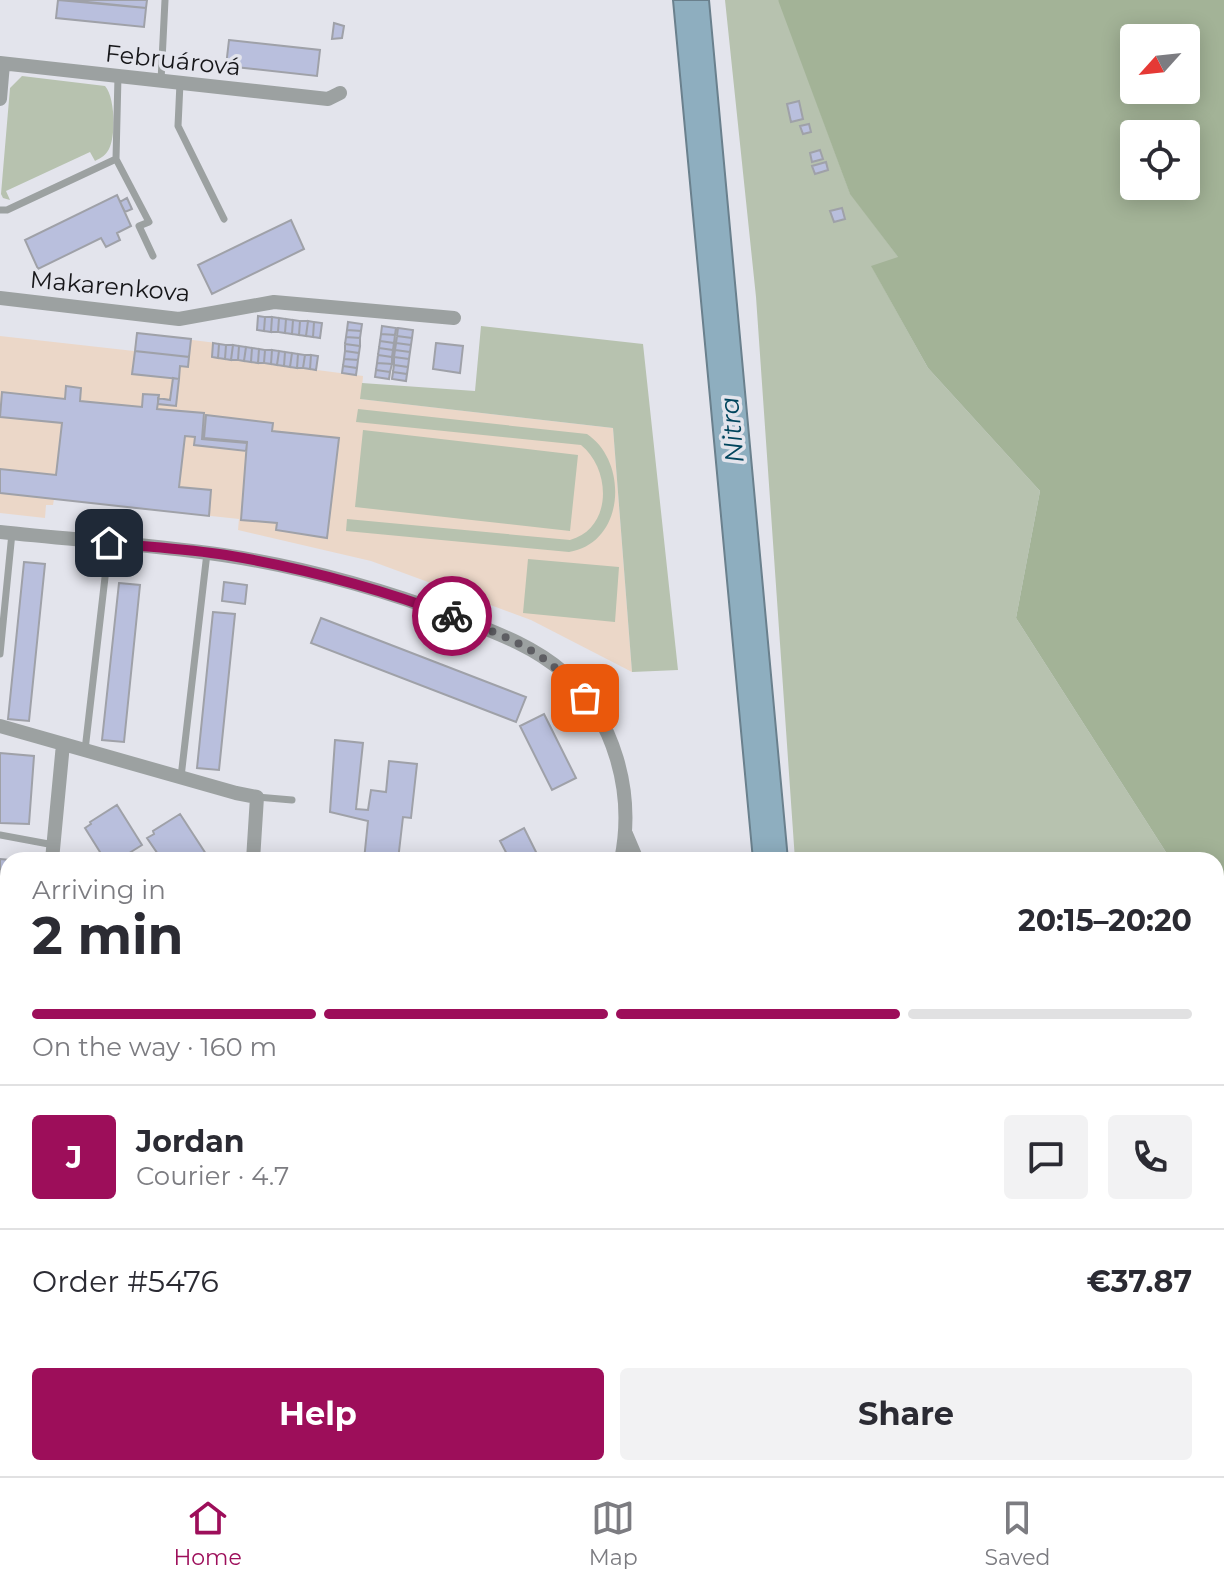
<!DOCTYPE html>
<meta charset="utf-8">
<style>
:root{--surface:#fff;--page:#f2f2f3;--text:#2b2b33;--muted:#7c7c81;--line:#e1e1e2;--accent:#9d0e5a}
body{margin:0;font-family:Montserrat,sans-serif;background:var(--page);color:var(--text);height:100vh;display:flex;flex-direction:column;font-size:30px;white-space:nowrap}
*{box-sizing:border-box;margin:0}
p{font-size:26px;color:var(--muted)}
.icon{flex:none;width:44px;height:44px;fill:none;stroke:currentColor;stroke-width:2;stroke-linecap:round;stroke-linejoin:round}
.map{position:relative;flex:1;overflow:hidden}
.panel{position:absolute;left:0px;top:852px;width:1224px;height:624px;display:flex;flex-direction:column;background:var(--surface);border-radius:24px 24px 0 0;box-shadow:0 4px 20px #0003}
.panel>*{flex:none}
.needle{width:52px;rotate:243deg}
.buttons{position:absolute;left:1120px;top:24px;display:grid;gap:16px}
.buttons a{display:grid;place-items:center;width:80px;height:80px;border-radius:8px;background:var(--surface);box-shadow:0 4px 20px #0003;font-size:40px}
.pin{position:absolute;display:grid;place-items:center;width:68px;height:68px;color:#fff;margin:-34px;border-radius:16px;box-shadow:0 4px 12px #0006}
.courier{position:absolute;display:grid;place-items:center;width:80px;height:80px;margin:-40px;border:6px solid #9d0e5a;border-radius:50%;background:#fff;color:#222;box-shadow:0 2px 10px #0007}
.head em{font-style:normal;font-weight:700}
.head div{display:flex;flex-direction:column-reverse}
.head{display:flex;align-items:center;justify-content:space-between;height:136px;padding:0 32px}
h1{font-size:52px;font-weight:700;line-height:60px}
.bar{display:grid;grid-template-columns:repeat(4,1fr);gap:12px 8px;align-content:center;height:96px;padding:0 32px}
.bar i{height:10px;border-radius:6px;background:var(--line)}
.bar .on{background:var(--accent)}
.bar p{grid-column:span 4}
.line{display:flex;align-items:center;gap:20px;padding:0 32px;border-top:2px solid var(--line)}
.line div{flex:1}
.round{display:grid;place-items:center;flex:none;width:84px;height:84px;border-radius:8px;background:var(--page)}
.cta{display:flex;gap:16px;margin-top:auto;padding:16px 32px}
.cta a{flex:1;height:92px;border-radius:8px;background:var(--accent);color:#fff;font-size:32px;font-weight:700;line-height:92px;text-align:center}
.cta a+a{background:var(--page);color:var(--text)}
.tab-bar{display:flex;justify-content:space-around;align-items:center;height:112px;border-top:2px solid var(--line);background:var(--surface);font-size:22px;color:var(--muted)}
.tab-bar a{display:grid;justify-items:center;gap:4px}
.tab-bar .on{color:var(--accent)}
.map>svg:first-child{display:block}
.education{fill:#ebd7c8}
.green{fill:#b7c2af}
.forest{fill:#a3b397;fill-rule:evenodd}
.water{fill:#8eaebf;stroke:#6a808d;stroke-width:2}
.building{fill:#b9bfdd;stroke:#9fa1a8;stroke-width:2}
.lines{fill:none;stroke-linecap:round;stroke-linejoin:round}
.lane{stroke:#9ca1a1;stroke-width:7}
.street{stroke:#9ca1a1;stroke-width:14}
.done{stroke:#5e5e63;stroke-width:8;stroke-dasharray:0 14.4}
.route{stroke:#9d0e5a;stroke-width:10}
.labels{text-anchor:middle;dominant-baseline:central;stroke-width:7;stroke-linejoin:round;paint-order:stroke}
.street-label{font-size:24px;fill:#161619;stroke:#e3e4ec}
.water-label{font-size:26px;font-style:italic;fill:#00445c;stroke:#e3e4ec}
</style>
<div class="map">
<svg width="1224" height="1476" viewBox="0 0 1224 1476">
<rect width="100%" height="100%" fill="#e3e4ec"/>
<!-- education -->
<path class="education" d="M137,333L318,356L317,370L363,376L361,399L613,428L632,672L531,620L371,561L238,530L239,519L54,499L53,505H46L45,518L0,513V336L134,351Z"/>
<!-- green -->
<path class="green" d="M725,0H778L780,3L850,193L899,258L872,267L928,368L1040,491L1016,618L1171,860H795L756,297Z
M22,76L105,86C115,97 116,135 109,149C106,155 101,158 95,161L90,152L6,191L10,200L3,198L1,194L10,88Z
M481,326L643,344L678,670L632,672L613,428L360,399L362,383L475,391Z
M358,409L587,434C629,462 625,543 569,552L346,531L347,519L570,540C613,528 611,469 581,445L356,422Z
M363,430L578,455L570,531L355,507Z
M528,559L619,567L615,622L523,613Z
M0,905H8V1188L0,1196Z
M1216,918L1224,928V1476H1129L1123,1468H1216Z
M541,1468H591L589,1476H543Z"/>
<!-- forest -->
<path class="forest" d="M778,0H1224V928L1216,918V860H1171L1016,618L1040,491L928,368L871,266L898,257L850,194ZM1134,38H1186V90H1134ZM1134,134H1186V186H1134Z"/>
<!-- water -->
<path class="water" d="M673,0H709L788,860H753Z
M1048,1468H1103L1111,1476H1056Z"/>
<!-- building -->
<path class="building" d="M58,0L146,8L144,27L56,18Z
M68,0H147L146,8Z
M334,23L344,26L342,38L332,39Z
M229,40L320,50L317,76L226,66Z
M799,101L803,119L791,122L787,104Z
M809,124L811,132L803,134L800,126Z
M820,150L823,159L812,162L810,153Z
M826,162L828,170L815,174L812,166Z
M117,195L131,226L117,233L120,240L106,247L101,238L38,269L25,240Z
M127,198L132,209L125,212L120,202Z
M842,208L845,219L834,222L830,211Z
M291,220L304,249L212,294L198,265Z
M258,316L265,317L264,331L257,330Z
M265,317H272L271,332L264,331Z
M272,317L279,318L278,332H271Z
M279,318L286,319L285,333L278,332Z
M286,319L293,320L292,334L285,333Z
M293,320L300,321L299,335L292,334Z
M300,321H308L306,336L299,335Z
M308,321L314,322L313,337L306,336Z
M314,322L322,323L320,338L313,337Z
M348,322L362,324L361,331L347,330Z
M382,326L396,328L395,335L381,334Z
M398,328L413,330L412,338L397,336Z
M347,330L361,331L360,338L346,337Z
M137,333L191,339L189,357L135,351Z
M381,334L395,335L394,343L380,341Z
M397,336L412,338L411,345L396,343Z
M346,337L360,338V346L345,344Z
M380,341L394,343L393,350L379,348Z
M213,343L219,344L218,358L212,357Z
M396,343L411,345L410,352L395,350Z
M436,343L463,346L460,373L433,369Z
M219,344L226,345L225,359L218,358Z
M345,344L360,346L359,353L345,351Z
M226,345H233L231,360L225,359Z
M233,345L239,346L238,360H231Z
M239,346L246,347L244,361L238,360Z
M246,347L252,348L251,362L244,361Z
M252,348L259,349L258,363L251,362Z
M379,348L393,350L392,357L378,355Z
M259,349L265,350L264,363H258Z
M265,350H272L271,364L264,363Z
M272,350L279,351L277,365L271,364Z
M395,350L410,352L409,359L394,357Z
M135,351L189,357L188,367L180,366L179,379L132,374Z
M279,351L285,352L284,366L277,365Z
M345,351L359,353L358,360L344,359Z
M285,352L292,353L290,367L284,366Z
M292,353L298,354L297,368L290,367Z
M298,354L305,355L303,368H297Z
M305,355H311L310,369L303,368Z
M311,355L318,356L316,370L310,369Z
M378,355L392,357V364L377,363Z
M394,357L409,359L408,367L394,365Z
M344,359L358,360L357,368L343,366Z
M377,363L392,364L390,372L376,370Z
M394,365L408,367L407,374L393,372Z
M343,366L357,368L356,375L342,373Z
M376,370L390,372L389,379L375,377Z
M393,372L407,374L406,381L392,379Z
M173,378L179,379L176,406L158,404V398L170,400Z
M66,386L81,388L80,401L142,407L143,394L159,395L157,409L204,413L202,439L247,443L246,451L194,445L195,437L185,436L179,487L211,490L209,516L0,493V469L56,475L62,423L0,417L2,392L65,399Z
M206,415L273,423L272,431L339,438L327,538L276,530L277,523L241,520L247,442L204,438Z
M24,562L45,564L29,721L8,719Z
M224,582L247,585L245,604L222,601Z
M119,583L140,585L124,742L102,740Z
M213,612L235,614L219,770L197,768Z
M321,618L526,697L516,722L311,643Z
M544,714L576,778L552,790L520,726Z
M335,740L363,743L356,809L368,810L371,790L386,792L389,761L417,764L411,818L403,817L398,860H364L368,821L330,812Z
M0,753L34,756L29,824L0,823Z
M117,805L142,845L118,860H105L85,828L91,824L90,822Z
M180,814L206,854L196,860H162L147,838L154,834L153,831Z
M524,828L540,860H510L500,841Z
M0,859L10,860L8,888L0,887Z
M8,1042V1064L0,1057V1050Z
M0,1084L8,1092V1110L0,1118Z
M4,1318L8,1321V1345L0,1353V1322Z
M1,1400L8,1407L7,1415L0,1409Z
M62,1468L70,1476H59L56,1473Z
M62,1468H73L77,1472L70,1476Z
M190,1468H199L200,1476H129Z
M210,1468H230L222,1476H218Z
M356,1468H386L379,1476H348Z
M726,1468H758L763,1476H731Z"/>
<g class="lines">
<!-- lane -->
<path class="lane" d="M161,81L165,0
M180,83L178,126L224,219
M116,159L149,222L139,226L153,256
M0,210H7L116,159L118,76
M0,654L12,533
M85,750L109,543
M181,777L207,553
M257,797L292,800
M0,835L54,845
M0,898L8,899
M0,1146L8,1154
M856,1473L866,1476
M96,1476L99,1468
M867,1476L883,1468"/>
<!-- street -->
<path class="street" d="M0,63L328,99L340,93
M0,99L3,64
M0,298L179,319L274,302L454,318
M0,532C74,540 149,544 223,555C303,567 381,589 456,617C494,632 532,645 563,672C615,719 635,793 621,860
M0,726L236,793L257,797L253,860
M626,834L637,860
M52,860L63,744
M0,1259L8,1251
M889,1468L895,1476
M282,1476L291,1468"/>
</g>
<g class="lines">
<!-- done -->
<path class="done" d="M452,616C509,637 545,650 585,698"/>
<!-- route -->
<path class="route" d="M109,543C148,547 187,549 226,555C303,568 378,588 452,616"/>
</g>
<g class="labels">
<!-- street labels -->
<g class="street-label">
<text transform="translate(173 60) rotate(6)">Februárová</text>
<text transform="translate(110 286) rotate(5)">Makarenkova</text>
</g>
<!-- water labels -->
<g class="water-label">
<text transform="translate(732 430) rotate(-95)">Nitra</text>
</g>
</g>
</svg>
<div class="buttons">
<a><svg class="needle" viewBox="-14 -14 28 28"><path d="M0-13l5 13h-10z" fill="#e53935"/><path d="M0 13l5-13h-10z" fill="#7c7c81"/></svg></a>
<a><svg class="icon" aria-label="locate" viewBox="0 0 24 24"><circle cx="12" cy="12" r="6"/><path d="M12 2v4M12 18v4M2 12h4M18 12h4"/></svg></a>
</div>
<div class="pin" style="left:585px;top:698px;background:#ea580c"><svg class="icon" aria-label="bag" viewBox="0 0 24 24"><path d="M5 8h14l-1 12H6zM9 8a3 3 0 0 1 6 0"/></svg></div>
<div class="pin" style="left:109px;top:543px;background:#1f2937"><svg class="icon" aria-label="home" viewBox="0 0 24 24"><path d="M3 11l9-7 9 7M6 9v11h12V9"/></svg></div>
<div class="courier" style="left:452px;top:616px"><svg class="icon" aria-label="bike" viewBox="0 0 24 24"><circle cx="6" cy="16" r="4"/><circle cx="18" cy="16" r="4"/><path d="M6 16l4-8h5l3 8M10 8l3 8H6M13 5h3"/></svg></div>
<section class="panel">
<div class="head"><div><h1>2 min</h1><p>Arriving in</p></div><em>20:15–20:20</em></div>
<div class="bar"><i class="on"></i><i class="on"></i><i class="on"></i><i></i><p>On the way · 160 m</p></div>
<div class="line" style="height:144px"><b class="round" style="background:var(--accent);color:#fff">J</b><div><b>Jordan</b><p>Courier · 4.7</p></div><a class="round"><svg class="icon" aria-label="chat" viewBox="0 0 24 24"><path d="M4 5h16v11H9l-5 4z"/></svg></a><a class="round"><svg class="icon" aria-label="phone" viewBox="0 0 24 24"><path d="M5 4h4l2 5-3 2q2 4 5 5l2-3 5 2v4C11 20 4 13 5 4z"/></svg></a></div>
<div class="line" style="height:104px"><div>Order #5476</div><b>€37.87</b></div>
<div class="cta"><a>Help</a><a>Share</a></div>
</section>
</div>
<nav class="tab-bar">
<a class="on"><svg class="icon" aria-label="home" viewBox="0 0 24 24"><path d="M3 11l9-7 9 7M6 9v11h12V9"/></svg>Home</a>
<a><svg class="icon" aria-label="map" viewBox="0 0 24 24"><path d="M3 6l6-2 6 2 6-2v14l-6 2-6-2-6 2zM9 4v14M15 6v14"/></svg>Map</a>
<a><svg class="icon" aria-label="saved" viewBox="0 0 24 24"><path d="M7 4h10v16l-5-4-5 4z"/></svg>Saved</a>
</nav>
